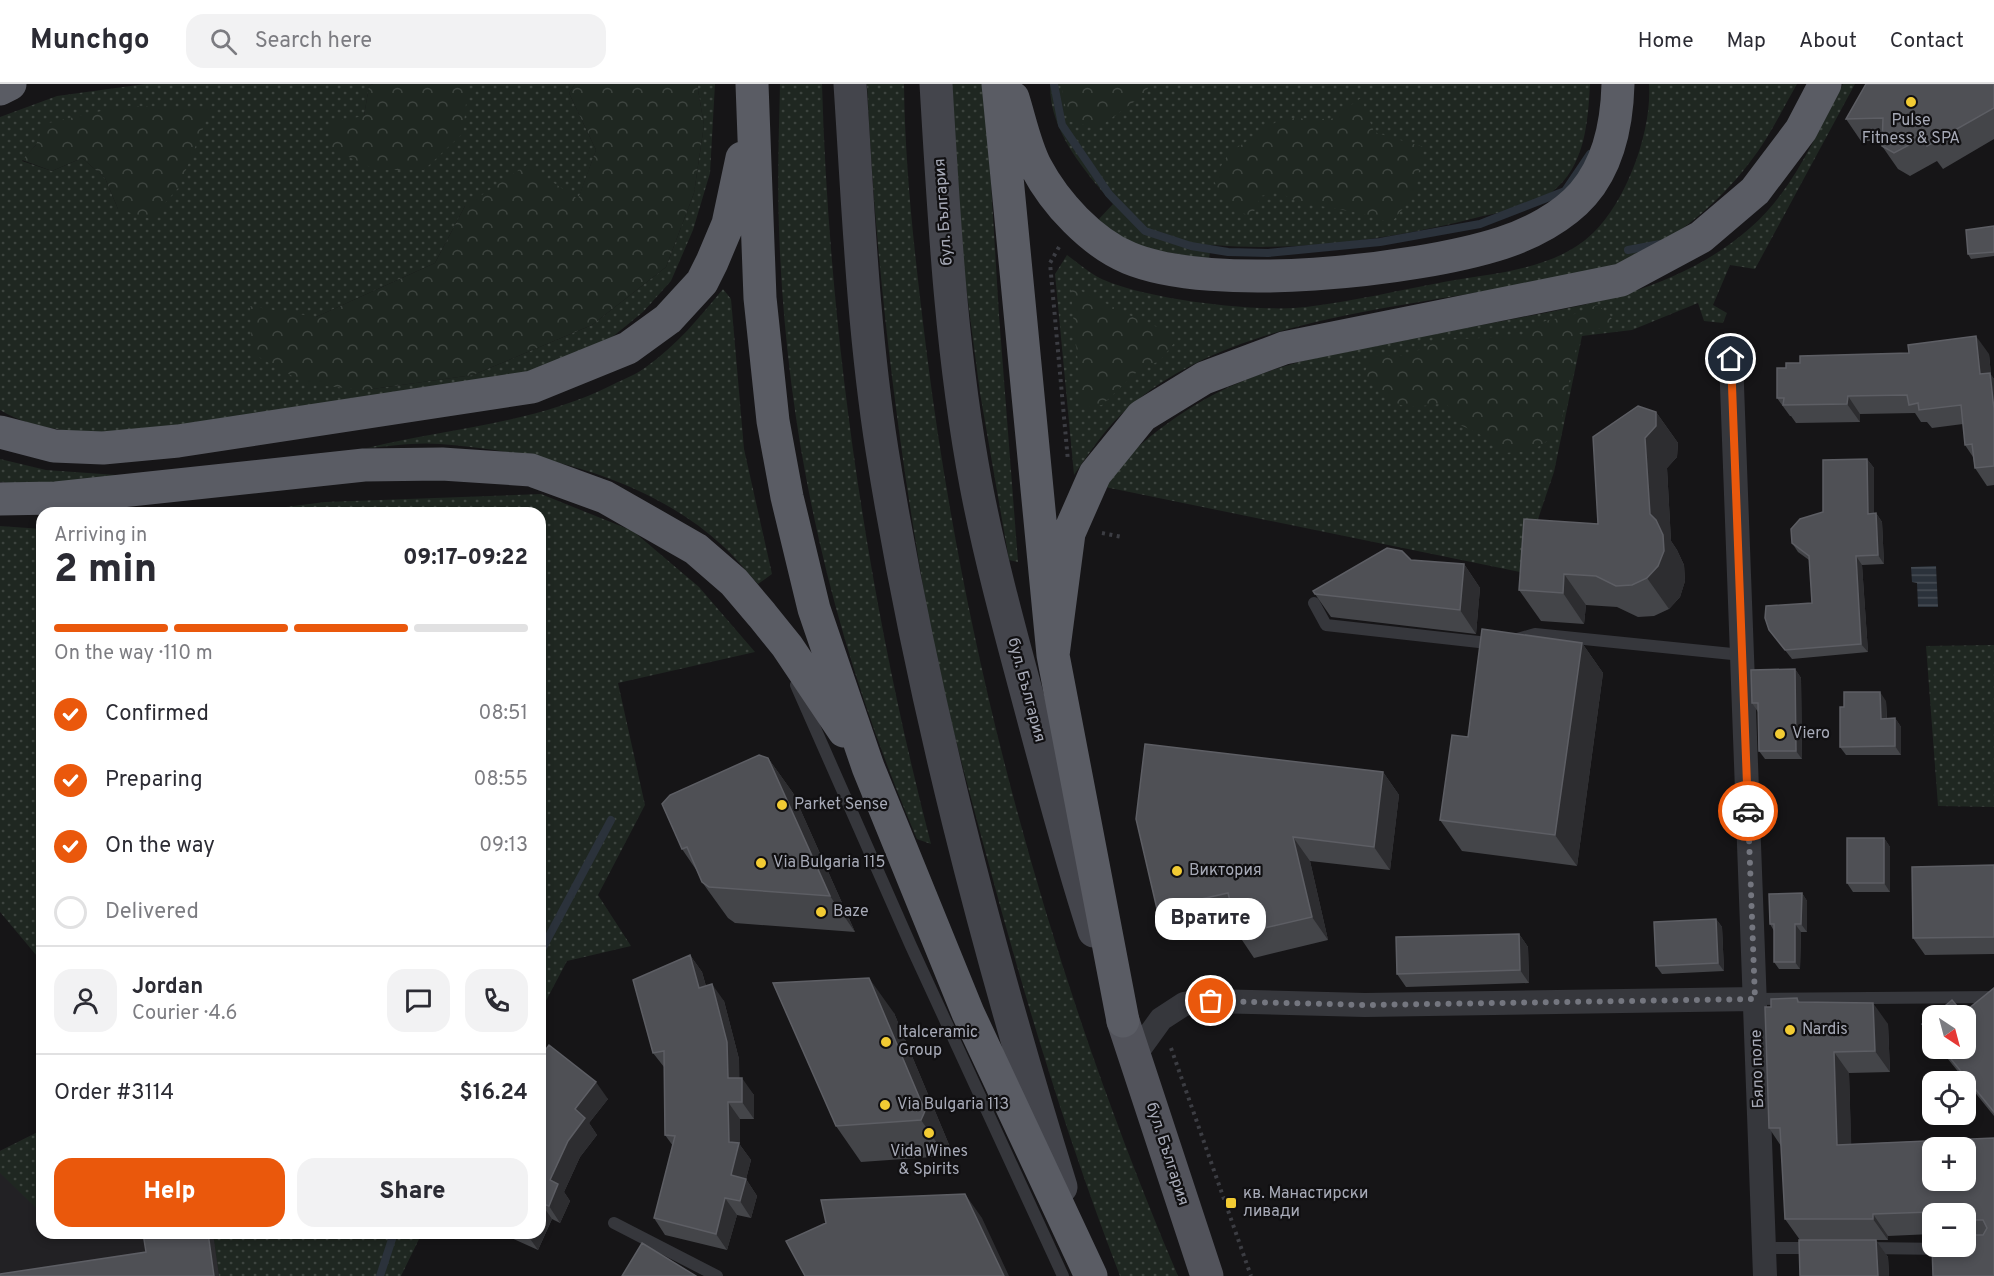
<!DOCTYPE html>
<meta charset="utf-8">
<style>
:root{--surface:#fff;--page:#f2f2f3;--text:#2b2b33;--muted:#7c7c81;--line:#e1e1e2;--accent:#ea580c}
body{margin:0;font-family:Overpass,sans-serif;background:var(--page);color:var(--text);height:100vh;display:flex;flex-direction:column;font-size:22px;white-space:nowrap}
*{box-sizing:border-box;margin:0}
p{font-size:20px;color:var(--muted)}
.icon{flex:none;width:33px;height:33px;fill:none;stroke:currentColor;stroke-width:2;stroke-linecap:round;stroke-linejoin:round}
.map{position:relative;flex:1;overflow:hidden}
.panel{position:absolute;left:36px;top:423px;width:510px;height:732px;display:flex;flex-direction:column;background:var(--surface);border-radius:18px;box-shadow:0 3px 9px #0003}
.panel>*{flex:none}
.needle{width:39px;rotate:144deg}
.tools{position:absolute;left:1922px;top:921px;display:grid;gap:12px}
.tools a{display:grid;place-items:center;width:54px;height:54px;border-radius:12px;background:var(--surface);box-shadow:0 3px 9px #0003;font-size:30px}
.pin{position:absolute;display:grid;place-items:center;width:51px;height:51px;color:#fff;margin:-26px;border:3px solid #fff;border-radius:50%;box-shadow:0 2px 6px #0007}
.courier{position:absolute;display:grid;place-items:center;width:60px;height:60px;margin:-30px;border:4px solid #ea580c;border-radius:50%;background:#fff;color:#222;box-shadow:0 2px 8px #0007}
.bubble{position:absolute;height:42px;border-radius:18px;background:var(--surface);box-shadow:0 3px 9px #0003;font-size:20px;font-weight:800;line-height:42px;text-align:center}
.summary em{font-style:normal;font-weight:800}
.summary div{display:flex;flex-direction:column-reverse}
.summary{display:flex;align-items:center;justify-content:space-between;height:102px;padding:0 18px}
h1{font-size:39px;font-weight:800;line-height:45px}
.bar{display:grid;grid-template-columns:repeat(4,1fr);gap:9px 6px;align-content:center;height:72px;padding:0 18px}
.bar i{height:8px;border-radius:4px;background:var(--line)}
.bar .current{background:var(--accent)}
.bar p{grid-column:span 4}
.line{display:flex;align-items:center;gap:15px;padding:0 18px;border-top:2px solid var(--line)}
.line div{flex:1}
.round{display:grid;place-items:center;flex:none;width:63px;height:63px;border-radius:18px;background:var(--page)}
ol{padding:0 18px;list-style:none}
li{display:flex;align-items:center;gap:18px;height:66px}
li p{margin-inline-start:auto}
li .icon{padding:6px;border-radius:50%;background:var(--accent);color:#fff;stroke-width:4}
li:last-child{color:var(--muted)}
li i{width:33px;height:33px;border:3px solid var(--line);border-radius:50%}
.button{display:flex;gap:12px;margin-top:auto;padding:12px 18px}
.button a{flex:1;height:69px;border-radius:18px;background:var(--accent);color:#fff;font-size:24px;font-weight:800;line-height:69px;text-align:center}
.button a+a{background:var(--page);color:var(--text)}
header{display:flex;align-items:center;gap:36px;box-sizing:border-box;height:84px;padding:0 30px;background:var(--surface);border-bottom:2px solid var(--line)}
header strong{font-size:28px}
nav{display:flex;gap:33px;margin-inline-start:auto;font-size:21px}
.search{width:420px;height:54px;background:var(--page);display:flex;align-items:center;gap:15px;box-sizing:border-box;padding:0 21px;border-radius:18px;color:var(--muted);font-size:22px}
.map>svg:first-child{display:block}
.built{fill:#222124}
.grass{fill:url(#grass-dots);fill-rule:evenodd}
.forest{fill:url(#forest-crowns)}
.water{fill:url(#water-rules)}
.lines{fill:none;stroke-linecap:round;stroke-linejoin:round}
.stream{stroke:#2b323b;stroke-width:8}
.path{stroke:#3c3d43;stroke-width:4;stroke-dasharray:3 4.5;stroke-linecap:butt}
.service{stroke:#36373c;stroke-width:12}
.minor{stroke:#36373c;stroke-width:24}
.secondary{stroke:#44454c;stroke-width:33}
.primary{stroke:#52535b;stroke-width:33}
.trunk{stroke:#5a5c64;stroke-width:33}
.wall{fill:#444549}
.shaded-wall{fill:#2d2d30}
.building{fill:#4f5055;stroke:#5d5e64;stroke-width:1.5;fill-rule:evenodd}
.done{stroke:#74767f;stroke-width:6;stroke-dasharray:0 10.8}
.route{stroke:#ea580c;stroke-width:8}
.poi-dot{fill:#f2cb33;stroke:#111012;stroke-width:2}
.labels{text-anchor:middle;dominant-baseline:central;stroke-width:4.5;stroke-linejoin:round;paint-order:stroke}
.poi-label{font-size:16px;fill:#a7aab7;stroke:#111012;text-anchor:start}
.street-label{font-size:16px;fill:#a7aab7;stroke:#111012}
</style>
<header>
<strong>Munchgo</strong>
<div class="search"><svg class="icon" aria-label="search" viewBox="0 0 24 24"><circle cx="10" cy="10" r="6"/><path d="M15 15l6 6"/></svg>Search here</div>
<nav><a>Home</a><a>Map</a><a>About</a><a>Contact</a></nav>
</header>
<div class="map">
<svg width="1994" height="1192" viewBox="0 0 1994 1192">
<defs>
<pattern id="grass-dots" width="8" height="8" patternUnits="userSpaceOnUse" patternTransform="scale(1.5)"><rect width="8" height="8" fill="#1f2721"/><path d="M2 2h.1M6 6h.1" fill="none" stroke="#3d443f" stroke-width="1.8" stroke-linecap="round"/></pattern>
<pattern id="forest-crowns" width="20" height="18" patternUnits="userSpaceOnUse" patternTransform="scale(1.5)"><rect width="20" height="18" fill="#1f2721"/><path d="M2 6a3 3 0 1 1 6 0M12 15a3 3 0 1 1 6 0" fill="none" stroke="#3d443f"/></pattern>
<pattern id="water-rules" width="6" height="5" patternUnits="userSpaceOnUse" patternTransform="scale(1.5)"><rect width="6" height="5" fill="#2b323b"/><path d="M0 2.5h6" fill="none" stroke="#474d55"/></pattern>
</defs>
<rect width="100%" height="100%" fill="#161517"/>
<!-- built -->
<path class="built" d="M42,1046V1149H244L251,1192H0V1067Z"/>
<!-- grass -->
<path class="grass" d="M145,0H373L369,2L364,32L330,64L468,0H575L569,9L596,66L578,116L465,122L435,179L316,233L365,306L473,291L592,241L666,183L694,109L704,41L697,0H715L710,89L693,146L671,197L643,228L605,259L515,292L126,349C83,348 38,349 0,326V33L57,12ZM211,24L118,125L105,94L82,74L52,87L22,77L36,61Z
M780,0H822C829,251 868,517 931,760L917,755C833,559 786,358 779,145C777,97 779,48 780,0Z
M867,0H904C905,90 916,182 927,271C967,588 1053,898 1178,1192H1120C1067,1054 1024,913 986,770C965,692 943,612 928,531C897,356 875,178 867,0Z
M951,0H985L999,231L1018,478L1009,476L980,309L961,164Z
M1050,0H1590C1588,38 1585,83 1552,108C1532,123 1506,127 1483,132C1395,155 1302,168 1211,161L1209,175C1166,168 1131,167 1098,136L1113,120C1085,87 1049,47 1050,0Z
M1649,0H1797C1782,26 1769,54 1750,78C1720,118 1674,157 1627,176C1590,192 1548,196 1508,203C1385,226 1225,238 1128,324C1106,343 1090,368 1074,391L1055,190L1067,171C1077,178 1086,186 1096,192C1137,215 1260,229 1306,223C1354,217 1401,206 1449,197C1497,189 1556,185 1593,149C1627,116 1652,47 1649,0Z
M1843,0H1855L1755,185L1730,181L1713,221L1727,229L1723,239L1704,237L1698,219L1632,246L1582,252L1554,388L1520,488L1105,403C1118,379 1142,358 1164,342C1234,289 1307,274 1391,258C1439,249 1486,240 1534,231C1613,216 1688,198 1750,144C1794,106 1816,50 1843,0Z
M723,205L731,215L744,365L772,490L758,500C747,488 736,474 724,463C649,393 539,368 440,360C416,358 390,362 367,364C452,343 535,340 614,300C624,295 637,290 646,283C677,261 699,234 723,205Z
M0,375L46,386L144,393L74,402L9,399L0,398Z
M541,410L633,447L699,503L755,568L618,599L645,721L598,811L631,862L567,877L540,928V429H239L325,418Z
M0,442L42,445V878L0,828Z
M1994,561V723L1938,722L1926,562Z
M42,1046V1126L35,1123L0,1089V1067Z
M213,1149H422L401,1192H219Z"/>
<!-- forest -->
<path class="forest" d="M373,0H468L463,49L424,86H376L330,64V38L364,32L369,2Z
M575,0H697L704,41L694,109L666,183L592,241L473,291L365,306L306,300L252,269L250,222L316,233L435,179L465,122L527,81L578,115L596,66L569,9Z
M1067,0H1151L1142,12L1098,44L1068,37L1062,4Z
M1361,14L1374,48L1423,63L1415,110L1391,139L1360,129L1298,118L1278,108L1261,112L1251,134L1224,117L1213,95L1229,69L1282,34L1331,35Z
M123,22L211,24L179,103L151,135L118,125L105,94L82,74L52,87L22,76L36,61L44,40Z
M1071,202L1139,236L1168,247L1174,259L1160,277L1140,285L1102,321L1081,324C1080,283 1073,243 1071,202Z
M1597,221L1610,231L1614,241L1579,249L1559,349L1532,367L1503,369L1478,349L1460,341L1446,319C1396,326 1399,326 1364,290L1372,271L1405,272L1441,256L1521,252L1545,237L1572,231Z"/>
<!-- water -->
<path class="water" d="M1936,482L1938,523H1918L1917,499L1912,498L1911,483Z"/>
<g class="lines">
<!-- stream -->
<path class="stream" d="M1054,0L1062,41L1109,110L1145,147L1191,162L1228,168L1268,169L1380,158L1480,140L1565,107L1590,70
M1628,166L1660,160
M540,869L611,736
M380,1192L394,1149"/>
<!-- path -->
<path class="path" d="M1059,163L1050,179L1068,377
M1102,449L1122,453
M1171,964L1251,1192"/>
<!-- service -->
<path class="service" d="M1314,519L1326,541L1497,560
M1514,556L1535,550L1742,571
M796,601L911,862L1063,1192
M1755,915L1994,913
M614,1139L717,1192
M1764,1164H1813
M1866,1164L1948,1165"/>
<!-- minor -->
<path class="minor" d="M1731,275L1765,1192
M1135,971L1161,935L1184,920L1211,917L1365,921L1755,915"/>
<!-- secondary -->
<path class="secondary" d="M850,0C858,122 863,245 882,366C922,616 986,861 1061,1103
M936,0C944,134 951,269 976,401C989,469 1007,536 1025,603C1047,685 1068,767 1094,847"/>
<!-- primary -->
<path class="primary" d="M1123,937L1207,1192"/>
<!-- trunk -->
<path class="trunk" d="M752,0L760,214L773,337L787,413L814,525L868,683L968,929L1091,1192
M998,0L1053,571L1123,937
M0,5L10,0
M1013,14C1020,36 1025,62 1036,83C1055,119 1091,158 1129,174C1213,209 1415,187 1502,159C1530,150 1563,133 1583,110C1609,80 1617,39 1618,0
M0,348L54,362L103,364L178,357L532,303L628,264L668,235L702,198L712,178L728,140L742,74
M0,415L56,414L364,381L442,380L531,386L605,413L696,465L734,498L762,531L787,562L844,647
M1053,571L1069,449L1095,390L1142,332L1204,294L1284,264L1621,196L1701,153L1755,107L1801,46L1825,0"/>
</g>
<!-- wall -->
<path class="wall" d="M1994,0V55L1943,85L1937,77L1910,92L1898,85L1882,62V57H1861L1846,35Z
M1994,142V172L1971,175L1968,170Z
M1989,270L1991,291L1994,295V401L1987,402L1975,384L1973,373L1965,361L1963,340L1932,344L1927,338H1921L1915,329L1860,330V338L1796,339L1791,332H1790L1777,314L1786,284L1800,279Z
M1656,328L1678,359L1677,373L1667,384L1671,457L1677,466L1684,481L1685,497L1680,513L1669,525L1654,532L1638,533L1617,523L1586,521L1584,540L1541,537L1519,506L1598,440Z
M1867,375L1874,384V429H1876L1882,438L1884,480L1862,481L1868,568L1792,575L1769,546L1812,519L1809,476L1798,468L1792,459L1823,428Z
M1411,476L1464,480L1480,504L1476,550L1331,533L1315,510Z
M1582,559L1603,589L1577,782L1462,767L1440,736L1468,653Z
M1795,585L1801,594L1802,675H1765L1759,667L1758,628L1752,619Z
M1886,617L1887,635L1895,634L1901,643V671H1846L1840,663L1844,623Z
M768,674L793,709L855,848L735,839L728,834L702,798L699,790L682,765Z
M1383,688L1399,711L1390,786L1310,777L1328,856L1254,874L1238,850L1234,834L1173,848L1157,825Z
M1884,754L1890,763V808H1853L1847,799Z
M1994,781V870L1925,871L1913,854Z
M1802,809L1807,817V848H1801L1800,885H1779L1774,878V847L1770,840Z
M1716,835L1722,843L1724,887L1662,890L1656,882Z
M1519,850L1528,863L1529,899L1406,903L1397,890Z
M690,871L702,888L706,902L724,917L739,975V994L754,1011V1035H740V1061L751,1076L746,1095L757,1112L751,1134L737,1131L727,1166L665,1151L654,1134L673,1062L665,1051L664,983L653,969Z
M1994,904V1032L1939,964H1965L1963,929Z
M1797,914L1800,918L1888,940L1890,988L1849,989L1851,1060L1994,1054V1192L1965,1162V1130H1932V1150L1888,1152V1156H1876L1888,1173L1889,1192H1800V1156L1785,1135L1781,1062L1769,1044L1771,923Z
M894,929L950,1063L946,1072L861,1078L836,1042Z
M540,973L608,1015L589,1039L597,1051L580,1073L564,1108L570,1117L560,1139L552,1135L538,1166L500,1149H540Z"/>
<!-- shaded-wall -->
<path class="shaded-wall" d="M1976,252L1989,270L1991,291L1994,295V326L1980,290Z
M1848,312L1860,330V338L1847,320Z
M1656,328L1678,359L1677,373L1667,384L1671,457L1677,466L1684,481L1685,497L1680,513L1669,525L1647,494L1645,354Z
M1867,375L1874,384V438L1868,430Z
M1876,429L1882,438L1884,480L1878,471Z
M1856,472L1862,481L1868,568L1861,560Z
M1464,480L1480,504L1476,550L1460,526Z
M1564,490L1586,521L1584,540L1563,509Z
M1582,559L1603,589L1577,782L1555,751Z
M1795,585L1801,594L1802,675L1796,667Z
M1880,608L1886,617L1887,643L1881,635Z
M1895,634L1901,643V671L1895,662Z
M768,674L793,709L855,848L830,812Z
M1383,688L1399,711L1390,786L1374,763Z
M1293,753L1310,777L1328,856L1312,833Z
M1884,754L1890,763V808L1884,799Z
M1802,809L1807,817V848L1801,840Z
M1716,835L1722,843L1724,887L1718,879Z
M1795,840L1801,848L1800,885L1795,878Z
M1519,850L1528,863L1529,899L1520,886Z
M690,871L702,888L711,921L699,904Z
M869,894L894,929L950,1063L946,1072L921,1036Z
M712,900L724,917L739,975L740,1011L728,994Z
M1873,919L1888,940L1890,988L1875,967Z
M1834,968L1849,989L1852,1082L1837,1061Z
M742,994L754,1011V1035L742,1018Z
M596,998L608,1015L589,1039L597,1051L580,1073L564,1108L570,1117L560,1139L549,1122L550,1096L568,1057L575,1025Z
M728,1018L740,1035V1061L751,1076L746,1095L757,1112L751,1134L740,1117L731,1091L729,1058Z
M965,1110L982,1134L1009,1192H1004Z
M725,1114L737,1131L727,1166L716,1150Z
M540,1118L552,1135L538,1166L526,1149H540Z
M1873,1130L1888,1152V1156L1873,1135Z
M208,1149H213L219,1192H214Z
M1876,1156L1888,1173L1889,1192H1878Z"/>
<!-- building -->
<path class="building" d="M1866,0H1994V24L1927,62L1922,54L1894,69L1882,62L1883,34L1846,35Z
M1994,142V168L1968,170L1966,146Z
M1976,252L1980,290L1990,289L1994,325V382L1975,384L1972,360L1965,361L1961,321L1919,326L1918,319L1909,321L1907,311L1848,312L1847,320L1783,321L1784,314H1777V284H1786V279H1800V272L1909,269L1908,261Z
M1638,322L1656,328V342L1645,354L1650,430L1656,436L1663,451L1664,467L1658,482L1647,494L1632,501L1616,502L1596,492L1564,490L1563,509L1519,506L1524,435L1598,440L1593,353Z
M1867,375L1868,430L1876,429L1878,471L1856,472L1861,560L1785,566L1769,546L1765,534L1766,522L1812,519L1809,472L1792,459L1791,445L1800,435L1823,428V376Z
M1387,464L1402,467L1411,476L1464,480L1460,526L1315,510L1313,507Z
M1482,545L1582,559L1555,751L1440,736L1452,651L1468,653Z
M1795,585L1796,667H1759L1758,619H1752L1751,586Z
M1844,608H1880L1881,635L1895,634V662L1840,663V623H1844Z
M1145,660L1383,688L1374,763L1293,753L1312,833L1238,850L1228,809L1157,825L1136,735Z
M759,671L768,674L830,812L709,803L702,798L687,763L682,765L662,720L670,711Z
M1847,754H1884V799H1847Z
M1994,781V853L1913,854L1912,783Z
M1802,809L1801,840H1795V878H1774V840H1770L1769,810Z
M1716,835L1718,879L1656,882L1654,838Z
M1519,850L1520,886L1397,890L1396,853Z
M690,871L699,904L712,900L727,958L728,994H742V1018H728L729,1058L739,1059L731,1091L746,1095L740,1117L725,1114L716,1150L654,1134L675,1052L665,1051L664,967L653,969L633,896Z
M869,894L925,1027L921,1036L836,1042L773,899Z
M1994,904V1028L1942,964H1965V932H1933L1952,916L1963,929Z
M1797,914L1798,918L1873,919L1875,967L1834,968L1837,1061L1994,1054V1192H1933L1932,1162H1965V1151H1983L1987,1144L1983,1136H1965V1130H1932V1135L1931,1128L1873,1130V1135H1785L1780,1044H1769L1765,923H1771V915ZM1932,1064H1965V1096H1932Z
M1932,932V952L1922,940Z
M549,961L596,998L575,1025L585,1034L568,1057L550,1096L558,1100L549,1122L540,1119V973Z
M965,1110L1004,1192H805L786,1157L826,1139L821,1116Z
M143,1149H208L214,1192H0V1190L146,1168Z
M1799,1156H1876L1878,1192H1800Z
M642,1159L696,1192H622Z"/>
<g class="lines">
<!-- done -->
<path class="done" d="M1211,917L1365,921L1755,915L1748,727"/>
<!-- route -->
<path class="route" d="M1731,275L1748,727"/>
</g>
<!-- markers -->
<g class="poi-dot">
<circle cx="1911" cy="18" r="6"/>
<circle cx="1780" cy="650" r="6"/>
<circle cx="782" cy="721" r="6"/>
<circle cx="761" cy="779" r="6"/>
<circle cx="1177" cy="787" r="6"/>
<circle cx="821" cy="828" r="6"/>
<circle cx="1790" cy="946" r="6"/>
<circle cx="886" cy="958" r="6"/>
<circle cx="885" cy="1021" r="6"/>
<circle cx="929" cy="1049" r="6"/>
<rect x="1225" y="1113" width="12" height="12" rx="3"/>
</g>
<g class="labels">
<!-- poi labels -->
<g class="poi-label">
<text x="1911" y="37" text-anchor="middle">Pulse<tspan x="1911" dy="18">Fitness &amp; SPA</tspan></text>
<text x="1792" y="650">Viero</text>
<text x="794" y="721">Parket Sense</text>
<text x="773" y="779">Via Bulgaria 115</text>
<text x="1189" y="787">Виктория</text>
<text x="833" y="828">Baze</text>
<text x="1802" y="946">Nardis</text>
<text x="898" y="949">Italceramic<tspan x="898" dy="18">Group</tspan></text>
<text x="897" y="1021">Via Bulgaria 113</text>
<text x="929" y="1068" text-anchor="middle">Vida Wines<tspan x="929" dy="18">&amp; Spirits</tspan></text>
<text x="1243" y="1110">кв. Манастирски<tspan x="1243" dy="18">ливади</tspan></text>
</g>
<!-- street labels -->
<g class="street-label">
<text transform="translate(944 128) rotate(-94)">бул. България</text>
<text transform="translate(1026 606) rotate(75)">бул. България</text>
<text transform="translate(1758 985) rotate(-92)">Бяло поле</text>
<text transform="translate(1167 1070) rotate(72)">бул. България</text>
</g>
</g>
</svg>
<div class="tools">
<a><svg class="needle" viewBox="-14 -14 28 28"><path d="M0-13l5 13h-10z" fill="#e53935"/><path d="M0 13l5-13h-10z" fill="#7c7c81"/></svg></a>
<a><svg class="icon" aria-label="locate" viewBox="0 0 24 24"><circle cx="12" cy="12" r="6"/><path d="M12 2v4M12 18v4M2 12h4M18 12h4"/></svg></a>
<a>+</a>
<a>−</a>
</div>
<div class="pin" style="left:1211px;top:917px;background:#ea580c"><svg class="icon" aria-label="bag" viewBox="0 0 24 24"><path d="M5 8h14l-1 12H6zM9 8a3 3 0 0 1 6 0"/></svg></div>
<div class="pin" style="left:1731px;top:275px;background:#1f2937"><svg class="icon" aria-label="home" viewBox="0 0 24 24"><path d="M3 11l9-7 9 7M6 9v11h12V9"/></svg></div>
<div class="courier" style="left:1748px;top:727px"><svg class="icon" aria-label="car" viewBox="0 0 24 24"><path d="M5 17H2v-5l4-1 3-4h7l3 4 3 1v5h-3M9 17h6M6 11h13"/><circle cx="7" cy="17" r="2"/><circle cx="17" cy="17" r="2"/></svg></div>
<div class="bubble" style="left:1155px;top:814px;width:111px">Вратите</div>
<section class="panel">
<div class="summary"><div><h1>2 min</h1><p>Arriving in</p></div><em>09:17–09:22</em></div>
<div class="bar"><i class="current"></i><i class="current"></i><i class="current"></i><i></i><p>On the way · 110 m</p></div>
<ol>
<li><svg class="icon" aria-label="check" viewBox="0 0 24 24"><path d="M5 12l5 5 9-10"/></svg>Confirmed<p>08:51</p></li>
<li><svg class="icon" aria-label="check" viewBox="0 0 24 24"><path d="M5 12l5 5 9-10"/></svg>Preparing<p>08:55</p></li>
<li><svg class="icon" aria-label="check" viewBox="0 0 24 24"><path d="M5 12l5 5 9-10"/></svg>On the way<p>09:13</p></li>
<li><i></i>Delivered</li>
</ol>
<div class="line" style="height:108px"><a class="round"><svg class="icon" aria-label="person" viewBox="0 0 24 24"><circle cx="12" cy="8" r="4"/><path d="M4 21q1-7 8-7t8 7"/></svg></a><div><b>Jordan</b><p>Courier · 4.6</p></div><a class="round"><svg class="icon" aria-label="chat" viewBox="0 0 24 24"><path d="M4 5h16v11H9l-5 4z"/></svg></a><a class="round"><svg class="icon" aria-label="phone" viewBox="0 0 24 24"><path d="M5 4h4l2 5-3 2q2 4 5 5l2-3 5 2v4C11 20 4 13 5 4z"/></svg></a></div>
<div class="line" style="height:78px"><div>Order #3114</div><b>$16.24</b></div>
<div class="button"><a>Help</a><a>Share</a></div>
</section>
</div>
